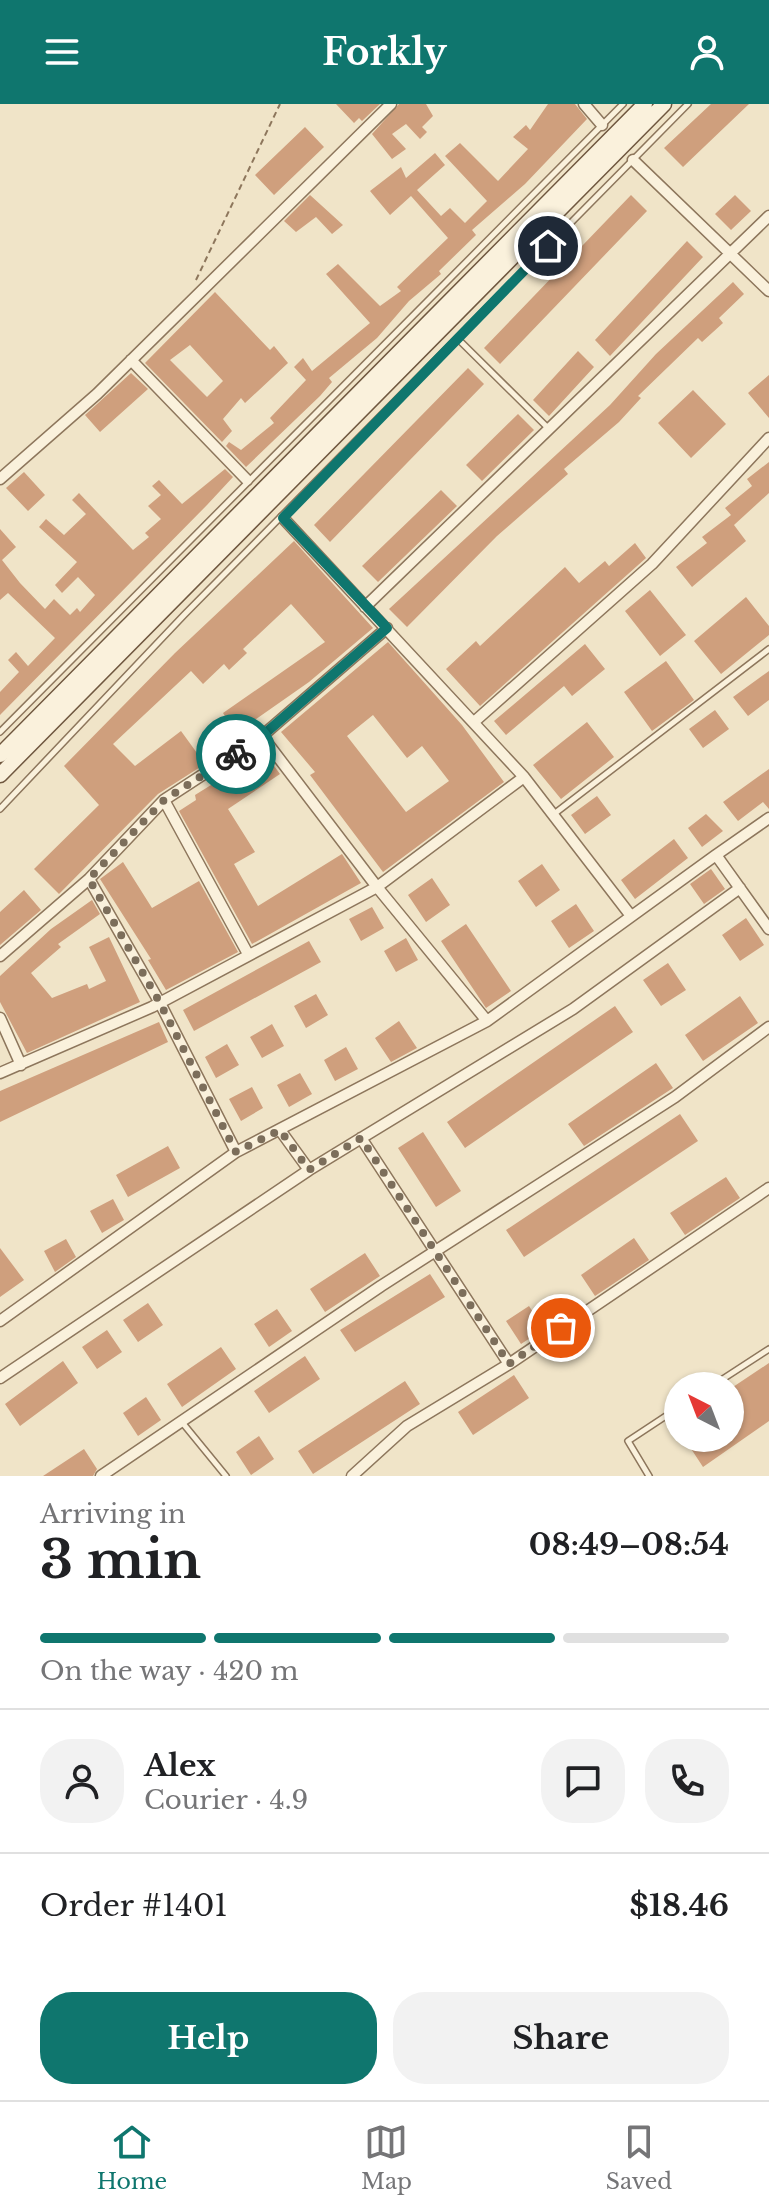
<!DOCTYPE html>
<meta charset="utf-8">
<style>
:root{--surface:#fff;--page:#f2f2f2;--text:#202124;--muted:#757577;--line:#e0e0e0;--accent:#0f766e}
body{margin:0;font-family:"Libre Baskerville",serif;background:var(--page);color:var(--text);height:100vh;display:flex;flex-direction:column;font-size:30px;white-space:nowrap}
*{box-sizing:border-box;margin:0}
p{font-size:26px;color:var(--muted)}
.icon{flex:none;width:44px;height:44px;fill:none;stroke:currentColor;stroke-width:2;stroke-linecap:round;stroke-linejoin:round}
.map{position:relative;height:1372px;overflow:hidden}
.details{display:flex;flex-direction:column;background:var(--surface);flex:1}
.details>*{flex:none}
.needle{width:52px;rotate:318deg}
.buttons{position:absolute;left:664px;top:1268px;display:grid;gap:16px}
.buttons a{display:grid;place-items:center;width:80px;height:80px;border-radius:50%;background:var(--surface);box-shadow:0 2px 6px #0004;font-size:40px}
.pin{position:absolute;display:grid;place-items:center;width:68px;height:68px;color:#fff;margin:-34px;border:4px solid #fff;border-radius:50%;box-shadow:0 2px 8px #0007}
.courier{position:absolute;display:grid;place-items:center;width:80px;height:80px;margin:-40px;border:6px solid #0f766e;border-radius:50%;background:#fff;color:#222;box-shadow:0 2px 10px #0007}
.summary em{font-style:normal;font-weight:700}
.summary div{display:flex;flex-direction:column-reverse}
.summary{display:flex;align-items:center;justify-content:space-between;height:136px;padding:0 40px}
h1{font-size:52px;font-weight:700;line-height:60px}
.bar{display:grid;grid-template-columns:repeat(4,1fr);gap:12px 8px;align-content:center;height:96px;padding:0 40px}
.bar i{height:10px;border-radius:6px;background:var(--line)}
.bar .active{background:var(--accent)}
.bar p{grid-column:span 4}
.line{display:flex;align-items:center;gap:20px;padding:0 40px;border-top:2px solid var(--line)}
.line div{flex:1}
.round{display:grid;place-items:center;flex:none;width:84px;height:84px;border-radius:32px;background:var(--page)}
.cta{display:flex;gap:16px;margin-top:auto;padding:16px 40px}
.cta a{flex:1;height:92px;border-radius:32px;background:var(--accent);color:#fff;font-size:32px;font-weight:700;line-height:92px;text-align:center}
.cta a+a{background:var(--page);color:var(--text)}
header{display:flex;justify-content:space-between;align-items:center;height:104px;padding:0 40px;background:var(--accent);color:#fff;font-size:36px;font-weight:700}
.tab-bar{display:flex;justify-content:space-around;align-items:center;height:112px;border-top:2px solid var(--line);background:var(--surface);font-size:22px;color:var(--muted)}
.tab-bar a{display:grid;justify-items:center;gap:4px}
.tab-bar .active{color:var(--accent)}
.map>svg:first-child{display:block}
.building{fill:#cf9f7d;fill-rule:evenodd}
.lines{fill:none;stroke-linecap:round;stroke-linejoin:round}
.lane-casing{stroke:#8d765c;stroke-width:8}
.street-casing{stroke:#8d765c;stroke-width:13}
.secondary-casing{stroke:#6f573f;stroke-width:17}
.path{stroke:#8d765c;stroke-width:2;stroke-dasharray:6 4;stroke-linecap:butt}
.lane{stroke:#faf1dc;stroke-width:5}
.street{stroke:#faf1dc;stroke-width:10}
.secondary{stroke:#faf1dc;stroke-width:14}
.done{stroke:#7c6e5b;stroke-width:8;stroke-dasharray:0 14.4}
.route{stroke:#0f766e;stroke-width:10}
</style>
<header><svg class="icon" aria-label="menu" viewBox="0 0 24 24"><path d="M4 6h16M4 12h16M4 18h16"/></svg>Forkly<svg class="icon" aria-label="person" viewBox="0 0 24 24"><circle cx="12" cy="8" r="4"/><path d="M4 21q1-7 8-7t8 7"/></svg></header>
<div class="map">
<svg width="769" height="1372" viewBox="0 0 769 1372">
<rect width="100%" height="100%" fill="#f0e4c8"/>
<!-- building -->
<path class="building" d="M336,0H380L362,17L359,14L354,19Z
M399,0H426L433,12L422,23L427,28L420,35L406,20L392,30L406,45L392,55L372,30Z
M548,0H575L587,15L525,80L472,126L476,131L439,167L441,170L409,197L377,234L329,274L332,278L320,292L246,363L226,342L229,338L241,346L274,319L270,314L306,276L294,263L303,254L312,267L370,219L326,170L338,160L380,202L401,187L397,183L448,134L411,92L390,111L370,87L401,63L406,74L435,49L445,61L417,86L441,112L450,104L465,119L487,97L445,52L460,39L498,77L528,45L513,33L526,21L530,26Z
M711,0H749L683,63L664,44Z
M305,23L324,43L274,91L255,71Z
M310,91L343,121L332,130L316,113L296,128L284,117Z
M631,91L647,107L500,260L484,244Z
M735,91L751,107L731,126L715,110Z
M687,137L703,153L610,252L595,236Z
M733,178L744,190L719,214L723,219L702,238L698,234L638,292L641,294L619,318L564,365L568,370L497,432L407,523L389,505L610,301L656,250Z
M215,188L270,246L274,242L288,259L245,299L241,294L223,315L232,327L222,338L145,259ZM190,241L223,277L207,293L170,256Z
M578,247L594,263L549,312L533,296Z
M468,264L484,280L330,438L314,421Z
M131,269L148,285L100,328L85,311Z
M769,271V314L748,289Z
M693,286L726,320L691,354L658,319Z
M518,310L534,326L482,377L466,361Z
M769,358V389L734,421L746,437L692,483L676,463L707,439L702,433L731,411L725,404L752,382L747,375Z
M225,365L233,373L207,401L0,611V588L19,568L8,556L16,548L28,562L55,534L8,489L0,496V425L16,443L2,456L20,479L45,505L54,495L70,511L77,504L80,508L95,491L78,473L62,489L55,481L77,458L39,423L46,415L64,431L86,410L72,396L79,389L133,446L149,433L145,429L161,415L148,402L161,391L152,382L159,376L182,400Z
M24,368L45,391L28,407L6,384Z
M441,386L457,402L378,478L362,462Z
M294,437L373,524L309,578L236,629L223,609L325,538L291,500L243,545L247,549L229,566L224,560L203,580L191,567L113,640L135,662L181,627L205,660L158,690L59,790L34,765L99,701L64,662L175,549Z
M635,439L646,454L480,602L446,565L476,537L480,542L565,463L579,479L605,457L609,462Z
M650,486L686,531L660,552L625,507Z
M746,493L769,522V531L721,570L694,537Z
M388,538L462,621L504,678L383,768L310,671L315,668L281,628ZM373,611L407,654L422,642L449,677L406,708L347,632Z
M585,540L605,565L572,592L564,582L506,631L494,617Z
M666,557L694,596L652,627L624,588Z
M769,567V596L748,612L733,593Z
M715,606L729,625L703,644L689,625Z
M587,618L614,653L561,695L533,661Z
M264,648L280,670L228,705L255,748L234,760L258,802L342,750L361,779L252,840L179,707L196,696L195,691Z
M769,665V705L763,698L738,717L723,698Z
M597,692L611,711L585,730L571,711Z
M706,710L723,727L702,743L688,724Z
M674,735L688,754L635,795L621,776Z
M123,758L152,804L199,777L238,848L166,886L148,856L151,855L100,775Z
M542,760L560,786L536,803L518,777Z
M711,765L725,785L704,800L690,780Z
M432,774L450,801L426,818L408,791Z
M24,786L41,806L0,841V808Z
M92,796L100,810L58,840L61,843L31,869L52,894L87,880L89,885L106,877L89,843L109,833L140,898L27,949L0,898V872L51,825Z
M576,800L594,827L569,844L551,817Z
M372,803L384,824L361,837L349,815Z
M746,814L764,841L740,857L722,831Z
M466,820L511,887L486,904L441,837Z
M406,834L418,856L396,868L384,847Z
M309,837L321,858L194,927L183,906Z
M668,859L686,886L661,902L643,876Z
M316,890L328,911L306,924L294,902Z
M740,892L758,919L703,957L685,931Z
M615,902L633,928L465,1044L447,1018Z
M399,917L417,944L391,958L375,934Z
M159,918L168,938L0,1018V987Z
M272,920L284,942L262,954L250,933Z
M227,940L239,961L216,974L205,953Z
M346,943L358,965L335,977L324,956Z
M656,959L673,984L584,1042L568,1020Z
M300,969L312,990L289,1003L277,981Z
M252,983L263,1004L241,1017L229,995Z
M680,1010L698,1037L524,1153L506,1126Z
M423,1028L461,1087L436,1103L398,1044Z
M168,1042L180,1064L128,1093L116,1071Z
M726,1073L740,1094L685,1131L670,1109Z
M113,1095L124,1116L102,1129L90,1107Z
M634,1134L649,1156L595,1192L581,1171Z
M66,1135L76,1153L55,1168L44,1147Z
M0,1144L24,1176L0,1193Z
M365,1149L380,1172L325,1208L310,1185Z
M430,1170L445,1193L355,1248L340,1226Z
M148,1199L163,1221L138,1238L123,1216Z
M529,1202L544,1225L521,1240L506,1217Z
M277,1205L292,1227L269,1243L254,1220Z
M107,1226L122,1248L97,1265L82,1243Z
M221,1243L236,1265L182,1303L167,1280Z
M305,1252L320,1275L269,1309L254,1287Z
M63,1257L78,1279L20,1322L5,1300Z
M769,1259V1317L703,1363L684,1334H730V1285Z
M514,1271L529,1294L473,1331L458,1308Z
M405,1277L420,1300L313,1370L298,1347Z
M146,1293L161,1316L138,1332L123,1309Z
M259,1332L274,1355L251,1371L236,1348Z
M84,1345L97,1365L93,1372H43Z"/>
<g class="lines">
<!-- lane casing -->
<g class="lane-casing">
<path id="lane" d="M458,235L548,324
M0,628L623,0
M0,705L184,511L688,0
M554,710L769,545
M712,1282L769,1245
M181,1317L226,1372
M649,1372L628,1337L678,1304"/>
</g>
<!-- street casing -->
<g class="street-casing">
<path id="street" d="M584,0L602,21
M633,56L769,187
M131,256L247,376
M0,375L97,290L391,0
M283,414L524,673L631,812
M365,503L769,112
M474,618L652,460L769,334
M262,632L377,783L487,917
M164,696L248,850
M716,751L769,714
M89,775L160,899L236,1048
M0,852L89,775L164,696L262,632L387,524
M0,914L21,961
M0,969L152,903L377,783L524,673
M280,1026L309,1066
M361,1034L509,1260
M0,1217L236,1048L487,917L716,751L769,825
M0,1274L309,1066L573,905L740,784
M101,1372L381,1182L675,993L769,923
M352,1372L407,1322L509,1260L769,1084"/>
</g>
<!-- secondary casing -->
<g class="secondary-casing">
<path id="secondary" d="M0,651L645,0
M0,671L664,0"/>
</g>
<!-- path -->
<path class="path" d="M196,176L280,0"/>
<!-- lane -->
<use href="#lane" class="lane"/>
<!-- street -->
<use href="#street" class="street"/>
<!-- secondary -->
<use href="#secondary" class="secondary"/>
</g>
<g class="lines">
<!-- done -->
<path class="done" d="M236,650L164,696L89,775L160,899L236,1048L280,1026L309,1066L361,1034L509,1260L561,1224"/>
<!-- route -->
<path class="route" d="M236,650L262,632L387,524L283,414L548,142"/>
</g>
</svg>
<div class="buttons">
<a><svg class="needle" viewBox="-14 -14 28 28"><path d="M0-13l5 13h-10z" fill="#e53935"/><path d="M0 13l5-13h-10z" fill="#757577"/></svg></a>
</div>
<div class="pin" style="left:561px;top:1224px;background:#ea580c"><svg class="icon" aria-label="bag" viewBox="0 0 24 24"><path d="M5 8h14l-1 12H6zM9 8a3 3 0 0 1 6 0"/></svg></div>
<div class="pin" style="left:548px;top:142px;background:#1f2937"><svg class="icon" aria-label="home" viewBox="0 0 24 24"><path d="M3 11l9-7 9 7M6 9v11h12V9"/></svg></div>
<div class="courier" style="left:236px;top:650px"><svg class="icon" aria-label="bike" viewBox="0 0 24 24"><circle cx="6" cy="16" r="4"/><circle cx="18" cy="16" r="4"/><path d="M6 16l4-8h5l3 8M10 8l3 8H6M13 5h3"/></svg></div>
</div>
<section class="details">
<div class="summary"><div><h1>3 min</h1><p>Arriving in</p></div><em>08:49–08:54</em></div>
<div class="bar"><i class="active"></i><i class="active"></i><i class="active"></i><i></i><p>On the way · 420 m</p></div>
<div class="line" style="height:144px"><a class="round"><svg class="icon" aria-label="person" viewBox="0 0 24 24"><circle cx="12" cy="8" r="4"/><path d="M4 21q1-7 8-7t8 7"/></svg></a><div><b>Alex</b><p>Courier · 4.9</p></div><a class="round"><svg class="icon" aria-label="chat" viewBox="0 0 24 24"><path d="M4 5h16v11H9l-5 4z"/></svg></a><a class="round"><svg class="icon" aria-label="phone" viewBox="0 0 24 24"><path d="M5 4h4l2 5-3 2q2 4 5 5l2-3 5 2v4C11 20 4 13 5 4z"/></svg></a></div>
<div class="line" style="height:104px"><div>Order #1401</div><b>$18.46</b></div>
<div class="cta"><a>Help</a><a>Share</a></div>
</section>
<nav class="tab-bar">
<a class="active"><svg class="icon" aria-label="home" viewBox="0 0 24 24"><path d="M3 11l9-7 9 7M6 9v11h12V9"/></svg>Home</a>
<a><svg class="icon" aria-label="map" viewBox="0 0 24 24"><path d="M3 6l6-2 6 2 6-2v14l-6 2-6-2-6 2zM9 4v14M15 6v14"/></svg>Map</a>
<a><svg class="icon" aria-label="saved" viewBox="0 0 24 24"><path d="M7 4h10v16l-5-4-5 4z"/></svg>Saved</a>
</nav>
